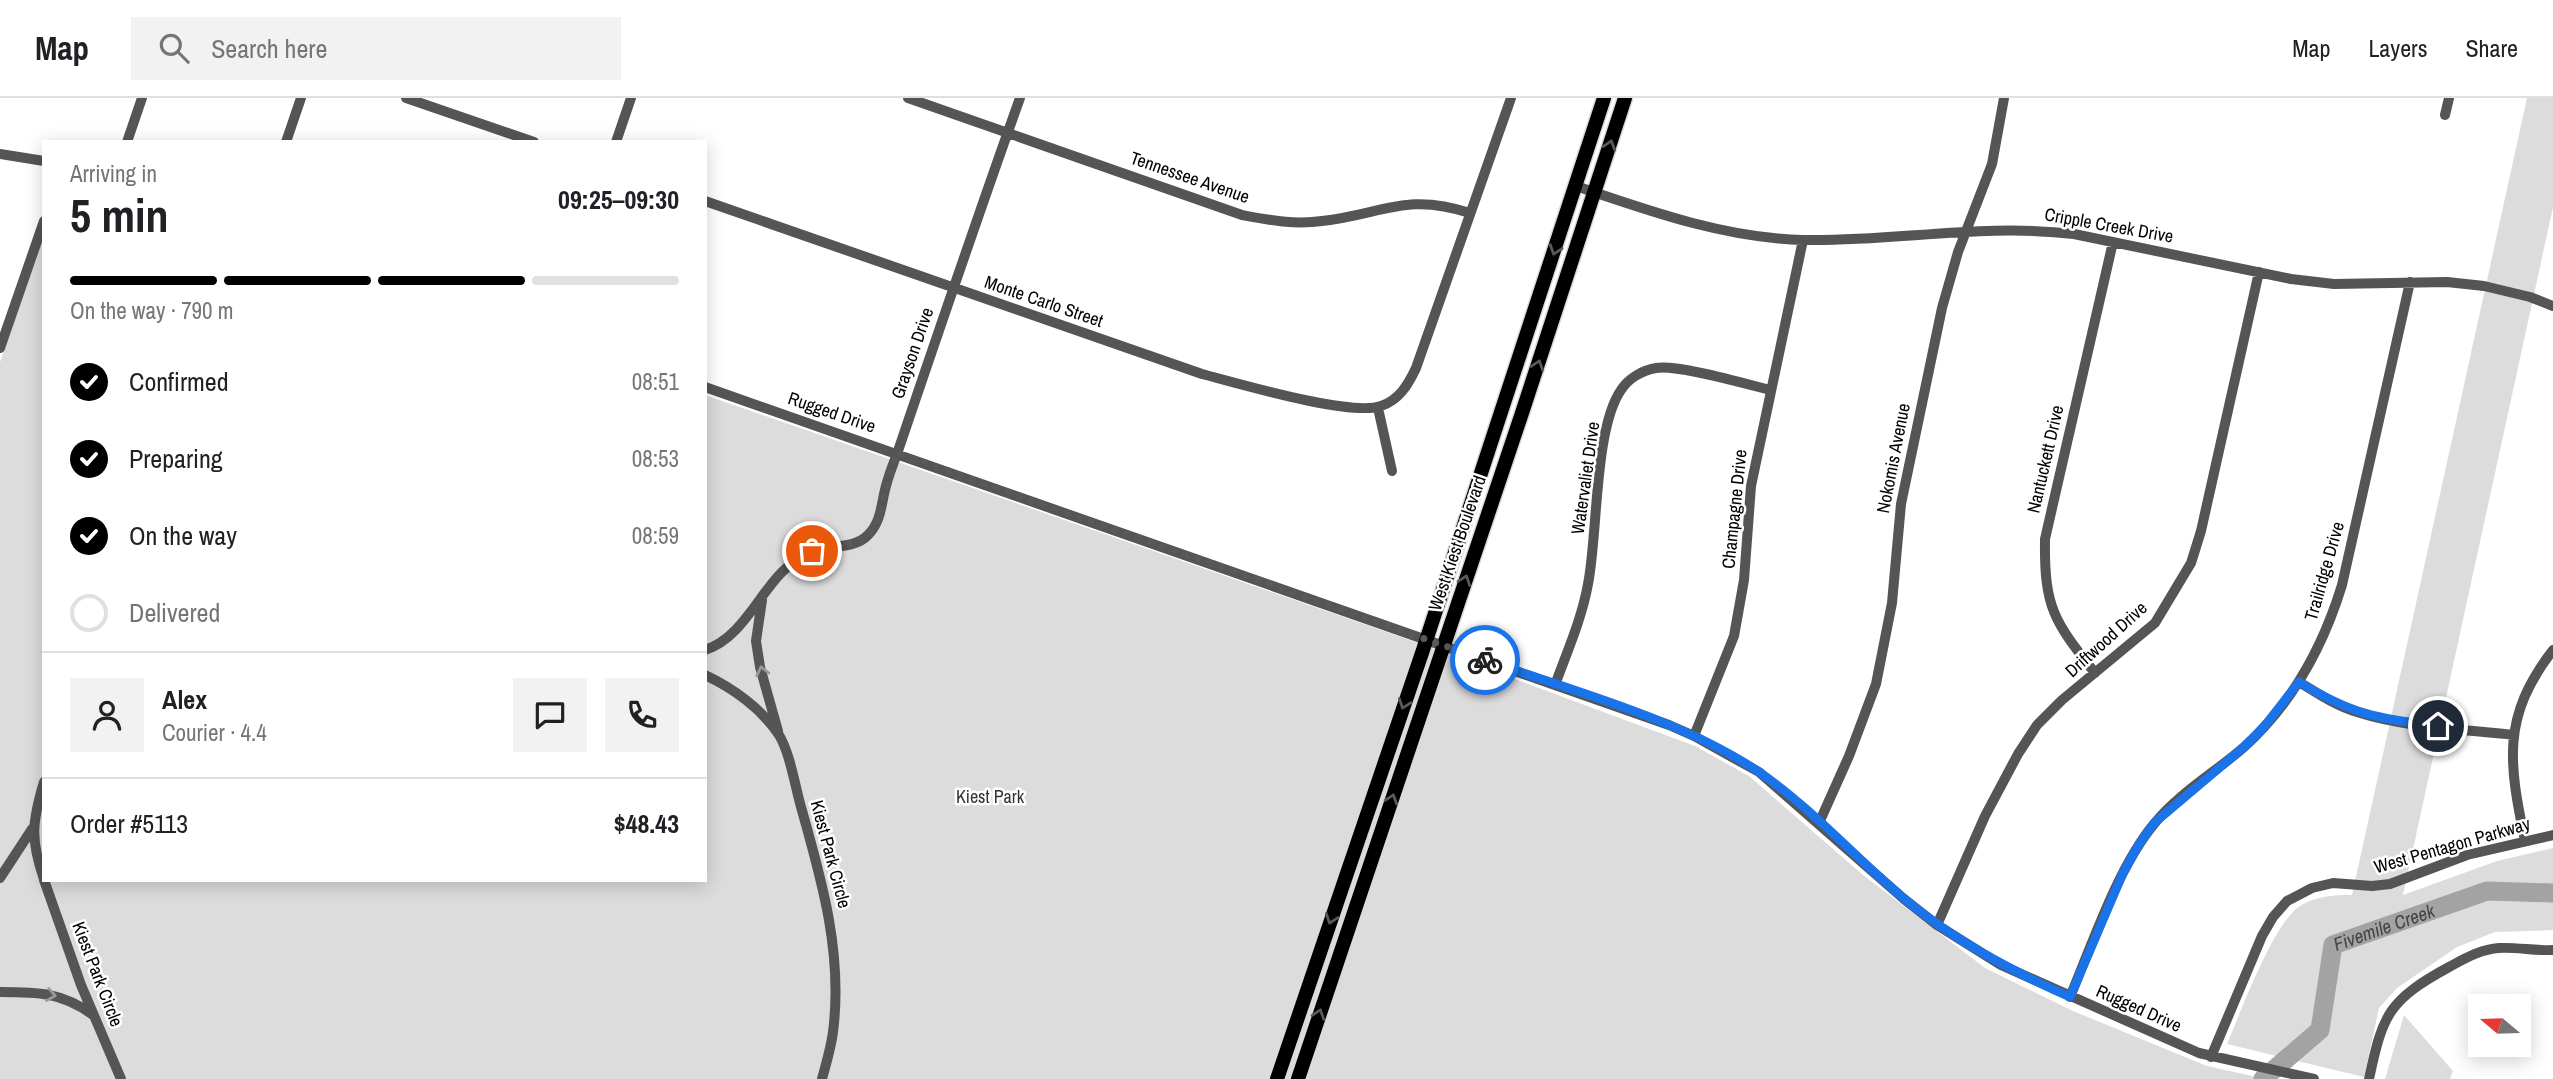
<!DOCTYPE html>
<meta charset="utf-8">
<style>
:root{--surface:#fff;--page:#f2f2f2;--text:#202124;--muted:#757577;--line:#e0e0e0;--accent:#000}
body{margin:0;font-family:"Archivo Narrow",sans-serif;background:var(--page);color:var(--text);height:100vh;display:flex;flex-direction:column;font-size:26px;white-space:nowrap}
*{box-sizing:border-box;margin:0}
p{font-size:23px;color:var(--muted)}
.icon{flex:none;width:38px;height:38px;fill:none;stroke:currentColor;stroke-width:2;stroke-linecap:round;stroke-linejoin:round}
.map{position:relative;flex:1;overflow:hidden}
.side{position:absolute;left:42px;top:42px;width:665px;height:742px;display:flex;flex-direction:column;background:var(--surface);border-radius:0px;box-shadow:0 4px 18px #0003}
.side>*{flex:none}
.needle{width:46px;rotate:289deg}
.buttons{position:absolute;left:2468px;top:896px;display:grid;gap:14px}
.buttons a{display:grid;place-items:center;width:63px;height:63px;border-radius:0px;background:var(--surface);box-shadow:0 4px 18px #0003;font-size:35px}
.pin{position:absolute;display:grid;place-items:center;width:60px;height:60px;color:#fff;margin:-30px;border:4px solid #fff;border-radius:50%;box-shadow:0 2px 7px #0007}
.courier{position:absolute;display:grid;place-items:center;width:70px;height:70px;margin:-35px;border:5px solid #1a73e8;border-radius:50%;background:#fff;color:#222;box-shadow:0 2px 9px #0007}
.overview em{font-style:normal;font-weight:700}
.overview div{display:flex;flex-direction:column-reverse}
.overview{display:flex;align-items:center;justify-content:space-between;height:119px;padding:0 28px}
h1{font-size:46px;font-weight:700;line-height:52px}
.bar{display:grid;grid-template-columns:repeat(4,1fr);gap:10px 7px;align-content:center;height:84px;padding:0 28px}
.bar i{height:9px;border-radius:5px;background:var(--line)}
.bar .current{background:var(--accent)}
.bar p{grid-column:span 4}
.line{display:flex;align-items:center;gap:18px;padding:0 28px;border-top:2px solid var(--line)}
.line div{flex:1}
.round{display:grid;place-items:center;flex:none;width:74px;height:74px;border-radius:0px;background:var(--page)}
ol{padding:0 28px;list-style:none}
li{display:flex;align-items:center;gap:21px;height:77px}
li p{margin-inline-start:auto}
li .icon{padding:7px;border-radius:50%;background:var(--accent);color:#fff;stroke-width:4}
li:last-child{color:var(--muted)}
li i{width:38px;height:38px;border:4px solid var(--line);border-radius:50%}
header{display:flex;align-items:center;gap:42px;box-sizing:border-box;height:98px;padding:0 35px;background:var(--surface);border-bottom:2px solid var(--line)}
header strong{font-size:33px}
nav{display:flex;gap:38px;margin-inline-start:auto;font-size:24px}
.search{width:490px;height:63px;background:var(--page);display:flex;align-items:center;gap:18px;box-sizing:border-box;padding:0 24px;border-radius:0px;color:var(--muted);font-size:26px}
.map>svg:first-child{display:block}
.green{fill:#dcdcdc}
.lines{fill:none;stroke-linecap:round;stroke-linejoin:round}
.river{stroke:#a3a3a3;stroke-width:19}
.major-casing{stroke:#dbdbdb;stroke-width:17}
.minor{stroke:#555;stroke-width:10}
.major{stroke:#000;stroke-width:14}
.oneway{stroke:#595959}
.oneway2{stroke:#999}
.done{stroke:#595959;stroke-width:7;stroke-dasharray:0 12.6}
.route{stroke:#1a73e8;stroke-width:9}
.labels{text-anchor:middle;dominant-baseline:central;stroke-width:5;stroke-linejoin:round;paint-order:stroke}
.street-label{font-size:18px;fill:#000;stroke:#fff}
.park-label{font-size:18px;fill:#333;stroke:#fff}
.water-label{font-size:19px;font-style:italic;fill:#444;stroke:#fff}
</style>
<header>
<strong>Map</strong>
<div class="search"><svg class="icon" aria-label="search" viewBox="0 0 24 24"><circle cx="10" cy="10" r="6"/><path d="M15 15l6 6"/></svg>Search here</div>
<nav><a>Map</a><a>Layers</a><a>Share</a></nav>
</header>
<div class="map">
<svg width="2553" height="981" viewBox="0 0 2553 981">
<rect width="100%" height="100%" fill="#fff"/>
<!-- green -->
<path class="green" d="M2527,0H2553V109L2403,797L2497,763L2553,750V832L2495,834L2457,849L2397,890L2379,910L2364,979L2227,946C2241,914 2273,825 2300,808C2315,798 2335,797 2352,797Z
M44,138V782H705V297L1418,545L1695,648L1749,678L1863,777L1985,870L2073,913L2207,968L2266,981H0V264Z
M2404,917L2453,973L2450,981H2385Z"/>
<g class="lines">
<!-- river -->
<path class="river" id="s1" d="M2263,981L2320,932L2333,847L2487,793L2553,795"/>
<!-- major casing -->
<g class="major-casing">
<path id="major" d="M1277,981L1423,552L1604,0
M1298,981L1521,318L1625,0"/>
</g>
<!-- minor -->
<path class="minor" d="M406,0L534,44
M908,0L1242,117C1269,122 1295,127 1322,123C1383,116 1406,94 1470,115
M2445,17L2449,0
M127,44L142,0
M286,44L301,0
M616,44L631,0
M0,56L44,63
M1576,88C1649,113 1725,140 1803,142C1894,144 1983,125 2074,136L2291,181L2334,186L2447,184L2484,188L2530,199L2553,208
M705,103L1202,276C1237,285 1351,319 1381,308C1399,302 1408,287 1416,270L1511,0
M0,250L44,123
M705,289L1669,627L1694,638L1759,674L1904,801L1937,827L2001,867L2199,955L2314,981
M1378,310L1392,373
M762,502L756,543L760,569L778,633
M705,552C741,540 758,498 782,474C791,465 801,457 813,453C830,447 855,451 868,437C882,423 881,405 886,388C889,376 894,364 898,353C938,235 978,117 1020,0
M2095,575C2054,523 2044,510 2045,441L2113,144
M705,577C733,590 762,611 779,637C790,655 795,688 801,709C822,783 843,856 833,934C831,950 826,966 822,981
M2299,584C2317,595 2336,608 2357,614C2407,630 2462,631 2514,637
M1555,587C1567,554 1582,520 1588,486C1598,436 1594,331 1621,292C1628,281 1642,272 1656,270C1677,266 1746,286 1770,292
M1694,638L1734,538L1744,482L1751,388L1803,142
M44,684C32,724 30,741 44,781
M1819,725L1849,658L1876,586L1892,505L1901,406L1942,210L1958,154L1992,66L2004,0
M2525,743C2509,665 2501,619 2553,552
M0,780L32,731
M44,782L81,887L121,981
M1937,827L1985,718L2018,656L2037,627L2062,602L2155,525L2191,465L2201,433L2259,174
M0,894C37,894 62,894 93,917
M2070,899C2092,847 2118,769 2154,726C2178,696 2214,675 2243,650C2292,606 2323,549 2342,487L2410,184
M2211,959L2262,838L2273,819L2287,803L2312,790L2333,785L2372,788L2390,786L2467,757L2553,737
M2369,981C2383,915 2389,902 2449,869C2464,861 2481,851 2499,850C2517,849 2535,853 2553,852"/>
<!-- major -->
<use href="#major" class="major"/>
</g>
<!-- one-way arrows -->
<defs><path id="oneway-chevron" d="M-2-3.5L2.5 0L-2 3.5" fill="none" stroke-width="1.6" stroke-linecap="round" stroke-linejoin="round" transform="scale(1.75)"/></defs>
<g class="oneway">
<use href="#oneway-chevron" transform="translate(1610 47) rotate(-73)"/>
<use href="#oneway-chevron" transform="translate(1555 152) rotate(108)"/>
<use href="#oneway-chevron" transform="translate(1538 267) rotate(-72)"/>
<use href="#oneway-chevron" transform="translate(1465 482) rotate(-71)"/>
<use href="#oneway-chevron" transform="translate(1404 606) rotate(109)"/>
<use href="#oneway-chevron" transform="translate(1392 701) rotate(-72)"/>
<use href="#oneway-chevron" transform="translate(1331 821) rotate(109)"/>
<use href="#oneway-chevron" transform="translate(1319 916) rotate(-72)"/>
</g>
<g class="oneway2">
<use href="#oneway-chevron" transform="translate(762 573) rotate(-103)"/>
<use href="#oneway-chevron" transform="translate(51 897) rotate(10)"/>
</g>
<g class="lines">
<!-- done -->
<path class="done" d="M812,453L855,445L869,436L880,419L885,390L897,355L1485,562"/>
<!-- route -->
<path class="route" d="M1485,562C1573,593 1682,622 1759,674C1809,708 1856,760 1902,799C1953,842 2010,872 2070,899L2123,775L2138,748L2154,725L2244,649L2264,629L2299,584C2351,616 2378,621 2438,628"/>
</g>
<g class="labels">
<!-- street labels -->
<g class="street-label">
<text transform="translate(1190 79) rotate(19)">Tennessee Avenue</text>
<text transform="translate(2109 127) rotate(10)">Cripple Creek Drive</text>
<text transform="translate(1044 203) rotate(19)">Monte Carlo Street</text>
<text transform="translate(912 255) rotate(-71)">Grayson Drive</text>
<text transform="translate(832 314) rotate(19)">Rugged Drive</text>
<text transform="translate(1893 360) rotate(-79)">Nokomis Avenue</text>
<text transform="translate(2045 361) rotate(-77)">Nantuckett Drive</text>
<text transform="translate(1585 380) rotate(-82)">Watervaliet Drive</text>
<text transform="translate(1734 411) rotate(-84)">Champagne Drive</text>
<text transform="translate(1457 445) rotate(-71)">West Kiest Boulevard</text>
<text transform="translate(2324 473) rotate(-74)">Trailridge Drive</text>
<text transform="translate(2106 541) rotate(-42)">Driftwood Drive</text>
<text transform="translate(2452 747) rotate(-16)">West Pentagon Parkway</text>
<text transform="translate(831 756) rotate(75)">Kiest Park Circle</text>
<text transform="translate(98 876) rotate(69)">Kiest Park Circle</text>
<text transform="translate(2139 910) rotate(24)">Rugged Drive</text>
</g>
<!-- park labels -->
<g class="park-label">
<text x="990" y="698">Kiest Park</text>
</g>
<!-- water labels -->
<g class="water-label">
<text stroke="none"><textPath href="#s1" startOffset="215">Fivemile Creek</textPath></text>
</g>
</g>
</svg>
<div class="buttons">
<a><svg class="needle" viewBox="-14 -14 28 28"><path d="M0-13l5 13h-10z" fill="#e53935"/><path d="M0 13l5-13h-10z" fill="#757577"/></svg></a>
</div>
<div class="pin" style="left:812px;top:453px;background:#ea580c"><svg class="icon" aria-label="bag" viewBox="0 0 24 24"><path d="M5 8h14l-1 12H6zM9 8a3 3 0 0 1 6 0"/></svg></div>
<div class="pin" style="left:2438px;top:628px;background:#1f2937"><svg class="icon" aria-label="home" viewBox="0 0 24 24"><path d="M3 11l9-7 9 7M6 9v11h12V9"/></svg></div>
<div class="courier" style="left:1485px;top:562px"><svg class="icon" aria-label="bike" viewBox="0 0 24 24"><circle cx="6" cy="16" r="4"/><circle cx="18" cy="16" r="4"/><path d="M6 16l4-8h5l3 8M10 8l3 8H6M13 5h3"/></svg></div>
<section class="side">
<div class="overview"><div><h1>5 min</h1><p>Arriving in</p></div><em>09:25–09:30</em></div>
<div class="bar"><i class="current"></i><i class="current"></i><i class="current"></i><i></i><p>On the way · 790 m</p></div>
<ol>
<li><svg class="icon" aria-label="check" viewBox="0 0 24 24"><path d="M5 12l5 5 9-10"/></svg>Confirmed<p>08:51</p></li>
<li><svg class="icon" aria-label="check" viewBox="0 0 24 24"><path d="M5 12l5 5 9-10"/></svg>Preparing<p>08:53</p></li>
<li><svg class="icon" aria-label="check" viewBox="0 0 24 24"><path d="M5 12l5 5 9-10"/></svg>On the way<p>08:59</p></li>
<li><i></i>Delivered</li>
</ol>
<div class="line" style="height:126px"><a class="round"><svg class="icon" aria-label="person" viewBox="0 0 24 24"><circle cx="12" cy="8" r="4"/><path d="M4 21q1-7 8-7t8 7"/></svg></a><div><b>Alex</b><p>Courier · 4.4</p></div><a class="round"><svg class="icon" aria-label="chat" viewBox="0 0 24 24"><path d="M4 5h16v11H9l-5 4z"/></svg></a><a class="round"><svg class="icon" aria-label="phone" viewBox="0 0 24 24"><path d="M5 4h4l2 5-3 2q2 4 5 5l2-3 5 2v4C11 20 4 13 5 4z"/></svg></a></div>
<div class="line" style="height:91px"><div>Order #5113</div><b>$48.43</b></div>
</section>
</div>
